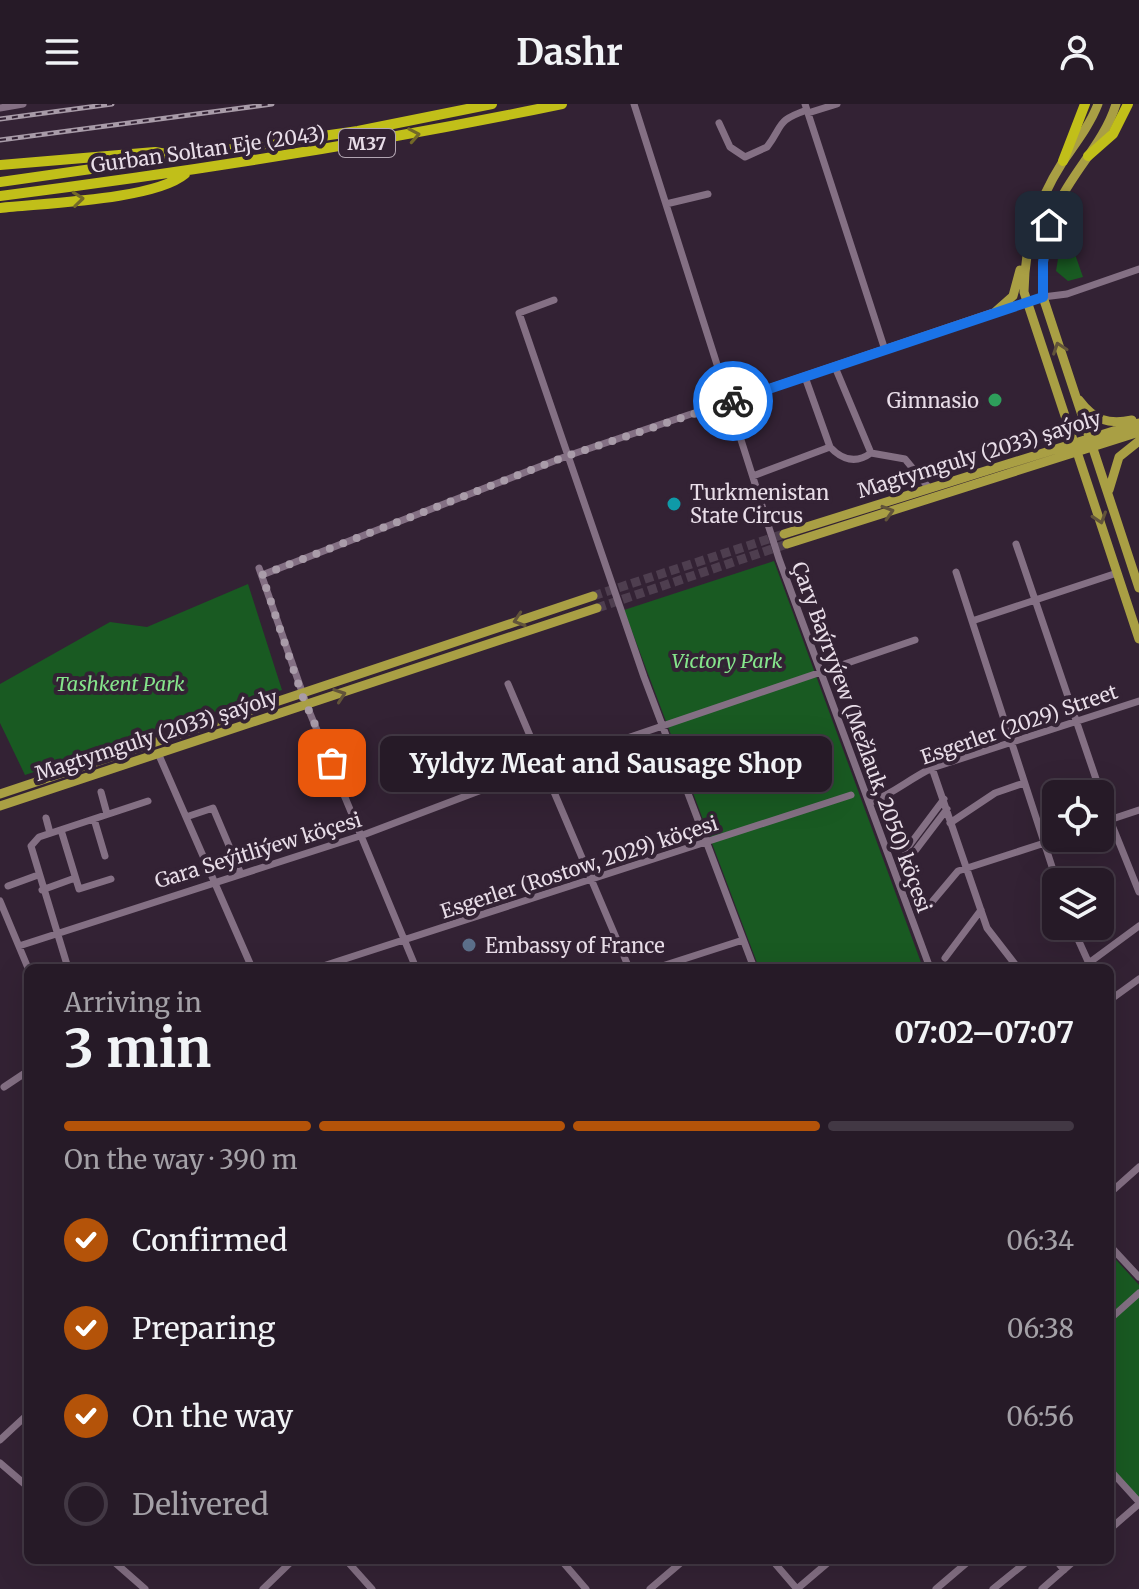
<!DOCTYPE html>
<meta charset="utf-8">
<style>
:root{--surface:#261a27;--page:#322733;--text:#f1f3f6;--muted:#a4a1a7;--line:#423844;--accent:#b45309}
body{margin:0;font-family:Merriweather,serif;background:var(--page);color:var(--text);height:100vh;display:flex;flex-direction:column;font-size:30px;white-space:nowrap}
*{box-sizing:border-box;margin:0}
p{font-size:26px;color:var(--muted)}
.icon{flex:none;width:44px;height:44px;fill:none;stroke:currentColor;stroke-width:2;stroke-linecap:round;stroke-linejoin:round}
.map{position:relative;flex:1;overflow:hidden}
.details{position:absolute;left:24px;top:860px;width:1090px;height:600px;display:flex;flex-direction:column;background:var(--surface);border-radius:12px;box-shadow:0 8px 32px #0002,0 0 0 2px var(--line)}
.details>*{flex:none}
.buttons{position:absolute;left:1042px;top:676px;display:grid;gap:16px}
.buttons a{display:grid;place-items:center;width:72px;height:72px;border-radius:12px;background:var(--surface);box-shadow:0 8px 32px #0002,0 0 0 2px var(--line);font-size:40px}
.pin{position:absolute;display:grid;place-items:center;width:68px;height:68px;color:#fff;margin:-34px;border-radius:16px;box-shadow:0 4px 12px #0006}
.courier{position:absolute;display:grid;place-items:center;width:80px;height:80px;margin:-40px;border:6px solid #1a73e8;border-radius:50%;background:#fff;color:#222;box-shadow:0 2px 10px #0007}
.bubble{position:absolute;height:56px;border-radius:12px;background:var(--surface);box-shadow:0 8px 32px #0002,0 0 0 2px var(--line);font-size:26px;font-weight:700;line-height:56px;text-align:center}
.overview em{font-style:normal;font-weight:700}
.overview div{display:flex;flex-direction:column-reverse}
.overview{display:flex;align-items:center;justify-content:space-between;height:136px;padding:0 40px}
h1{font-size:52px;font-weight:700;line-height:60px}
.bar{display:grid;grid-template-columns:repeat(4,1fr);gap:12px 8px;align-content:center;height:96px;padding:0 40px}
.bar i{height:10px;border-radius:6px;background:var(--line)}
.bar .on{background:var(--accent)}
.bar p{grid-column:span 4}
ol{padding:0 40px;list-style:none}
li{display:flex;align-items:center;gap:24px;height:88px}
li p{margin-inline-start:auto}
li .icon{padding:8px;border-radius:50%;background:var(--accent);color:#fff;stroke-width:4}
li:last-child{color:var(--muted)}
li i{width:44px;height:44px;border:4px solid var(--line);border-radius:50%}
header{display:flex;justify-content:space-between;align-items:center;height:104px;padding:0 40px;background:var(--surface);font-size:36px;font-weight:700}
.map>svg:first-child{display:block}
.green{fill:#195a22}
.lines{fill:none;stroke-linecap:round;stroke-linejoin:round}
.major-tunnel{stroke:#4e3e4f;stroke-width:9;stroke-dasharray:9 4.5;stroke-linecap:butt}
.minor{stroke:#847084;stroke-width:7}
.major{stroke:#a99f44;stroke-width:9}
.highway{stroke:#c1bf19;stroke-width:10}
.rail-casing{stroke:#a89ba8;stroke-width:5}
.rail{stroke:#332234;stroke-width:2;stroke-dasharray:6;stroke-linecap:butt}
.oneway{stroke:#736928}
.oneway2{stroke:#62543a}
.done{stroke:#a99ca9;stroke-width:8;stroke-dasharray:0 14.4}
.route{stroke:#1a73e8;stroke-width:10}
.leisure-dot{fill:#2e9e5b;stroke:#332234;stroke-width:3}
.culture-dot{fill:#0f9aa8;stroke:#332234;stroke-width:3}
.service-dot{fill:#5c6f8a;stroke:#332234;stroke-width:3}
.labels{text-anchor:middle;dominant-baseline:central;stroke-width:8;stroke-linejoin:round;paint-order:stroke}
.shield{fill:#332234;stroke:#b2a5b2;stroke-width:2}
.shield-label{font-size:18px;font-weight:bold;fill:#e8dde8}
.street-label{font-size:20px;fill:#e8dde8;stroke:#332234}
.poi-label{font-size:20px;fill:#e8dde8;stroke:#332234;text-anchor:start}
.park-label{font-size:20px;font-style:italic;fill:#85e48b;stroke:#332234}
</style>
<header><svg class="icon" aria-label="menu" viewBox="0 0 24 24"><path d="M4 6h16M4 12h16M4 18h16"/></svg>Dashr<svg class="icon" aria-label="person" viewBox="0 0 24 24"><circle cx="12" cy="8" r="4"/><path d="M4 21q1-7 8-7t8 7"/></svg></header>
<div class="map">
<svg width="1139" height="1485" viewBox="0 0 1139 1485">
<rect width="100%" height="100%" fill="#332234"/>
<!-- green -->
<path class="green" d="M1064,119L1083,173L1068,177L1056,167Z
M774,457L923,864H759L624,506Z
M248,480L282,586L25,671L0,619V580L110,518L147,523Z
M1110,1149L1139,1181V1394L1110,1362Z"/>
<g class="lines">
<!-- major-tunnel -->
<path class="major-tunnel" d="M593,492L784,430
M597,504L787,440"/>
<!-- minor -->
<path class="minor" d="M634,0L779,455L930,864
M805,0L885,246
M0,4L23,0
M808,9L837,0
M719,19L730,43L745,53L767,43C784,21 775,17 807,6
M666,100L708,90
M554,196L519,209L644,573L754,864
M835,263L871,349L905,355L929,384
M830,343C842,356 856,360 871,349
M753,372L830,343L805,273
M1016,440L1110,716L1139,788
M259,464L307,602L416,864
M956,468L1057,778
M262,471L567,352L996,207L1043,193L1067,190L1139,165
M972,517L1117,469
M508,580L629,864
M158,649L252,864
M932,664L987,824L1018,864
M101,688L107,710
M944,695L905,747L909,755L947,705
M869,699C893,690 909,675 932,664L1139,597
M186,713L213,704L241,770
M46,714L50,729
M94,715L105,752
M950,719L995,689L1024,679
M1100,719L1139,706
M61,726L79,785L111,775
M8,782L38,771
M42,786L75,774
M0,797L28,864
M926,805L958,767L1060,734
M1072,822L1091,864
M19,842L363,731L545,662L915,536
M945,854L981,806
M68,864L31,742L39,733L148,697
M317,864L851,691
M656,864L743,836
M1082,864L1139,822
M1110,896L1139,875
M4,983L28,967
M1110,1089L1139,1063
M1110,1142L1139,1173
M1110,1215L1139,1189
M0,1336L28,1310
M0,1359L28,1383
M1110,1366L1139,1398
M1110,1425L1139,1400
M112,1456L145,1485
M346,1456L372,1485
M561,1456L586,1485
M772,1456L797,1485L831,1456
M1056,1456L1064,1466
M263,1485L293,1456
M650,1485L684,1456
M936,1485L970,1456
M993,1485L1029,1456
M1042,1485L1075,1456"/>
<!-- major -->
<path class="major" d="M1098,0C1090,21 1075,40 1062,59C1036,100 1025,139 1024,188L1139,535
M1116,0C1105,36 1077,63 1060,96C1044,126 1042,159 1043,193L1139,484
M996,207L1013,192L1020,166
M1079,296C1094,316 1108,321 1132,316
M1109,386L1119,353L1139,337
M784,430L1139,319
M787,440L1139,328
M0,690L593,492
M0,702L597,504"/>
<!-- highway -->
<path class="highway" d="M1088,52L1113,30L1128,0
M1063,57L1085,0
M0,61L155,48L178,52
M0,78L358,27L492,0
M0,92C189,68 375,39 562,0
M0,104C44,99 154,96 185,70"/>
<!-- rail casing -->
<g class="rail-casing">
<path id="rail" d="M0,15L112,0
M0,36L272,0"/>
</g>
<!-- rail -->
<use href="#rail" class="rail"/>
</g>
<!-- one-way arrows -->
<defs><path id="oneway-chevron" d="M-2-3.5L2.5 0L-2 3.5" fill="none" stroke-width="1.6" stroke-linecap="round" stroke-linejoin="round" transform="scale(2)"/></defs>
<g class="oneway">
<use href="#oneway-chevron" transform="translate(414 31) rotate(-10)"/>
<use href="#oneway-chevron" transform="translate(78 95) rotate(-6)"/>
</g>
<g class="oneway2">
<use href="#oneway-chevron" transform="translate(1059 244) rotate(-109)"/>
<use href="#oneway-chevron" transform="translate(888 408) rotate(-17)"/>
<use href="#oneway-chevron" transform="translate(1100 414) rotate(72)"/>
<use href="#oneway-chevron" transform="translate(519 516) rotate(162)"/>
<use href="#oneway-chevron" transform="translate(340 591) rotate(-19)"/>
</g>
<g class="lines">
<!-- done -->
<path class="done" d="M332,659L302,591L262,471L567,352L733,297"/>
<!-- route -->
<path class="route" d="M733,297L1043,193V158L1049,121"/>
</g>
<!-- markers -->
<circle class="leisure-dot" cx="995" cy="296" r="8"/>
<circle class="culture-dot" cx="674" cy="400" r="8"/>
<circle class="service-dot" cx="469" cy="841" r="8"/>
<g class="labels">
<!-- shield labels -->
<rect class="shield" x="339" y="25" width="56" height="28" rx="6"/>
<g class="shield-label">
<text x="367" y="39">M37</text>
</g>
<!-- street labels -->
<g class="street-label">
<text transform="translate(208 45) rotate(-8)">Gurban Soltan Eje (2043)</text>
<text transform="translate(979 350) rotate(-17)">Magtymguly (2033) şaýoly</text>
<text transform="translate(1019 620) rotate(-19)">Esgerler (2029) Street</text>
<text transform="translate(156 631) rotate(-18)">Magtymguly (2033) şaýoly</text>
<text transform="translate(862 633) rotate(70)">Çary Baýryýew (Mežlauk, 2050) köçesi</text>
<text transform="translate(258 746) rotate(-17)">Gara Seýitliýew köçesi</text>
<text transform="translate(579 763) rotate(-18)">Esgerler (Rostow, 2029) köçesi</text>
</g>
<!-- poi labels -->
<g class="poi-label">
<text x="979" y="296" text-anchor="end">Gimnasio</text>
<text x="690" y="388">Turkmenistan<tspan x="690" dy="23">State Circus</tspan></text>
<text x="485" y="841">Embassy of France</text>
</g>
<!-- park labels -->
<g class="park-label">
<text x="727" y="556">Victory Park</text>
<text x="120" y="579">Tashkent Park</text>
</g>
</g>
</svg>
<div class="buttons">
<a><svg class="icon" aria-label="locate" viewBox="0 0 24 24"><circle cx="12" cy="12" r="6"/><path d="M12 2v4M12 18v4M2 12h4M18 12h4"/></svg></a>
<a><svg class="icon" aria-label="layers" viewBox="0 0 24 24"><path d="M12 4l9 5-9 5-9-5zM3 14l9 5 9-5"/></svg></a>
</div>
<div class="pin" style="left:332px;top:659px;background:#ea580c"><svg class="icon" aria-label="bag" viewBox="0 0 24 24"><path d="M5 8h14l-1 12H6zM9 8a3 3 0 0 1 6 0"/></svg></div>
<div class="pin" style="left:1049px;top:121px;background:#1f2937"><svg class="icon" aria-label="home" viewBox="0 0 24 24"><path d="M3 11l9-7 9 7M6 9v11h12V9"/></svg></div>
<div class="courier" style="left:733px;top:297px"><svg class="icon" aria-label="bike" viewBox="0 0 24 24"><circle cx="6" cy="16" r="4"/><circle cx="18" cy="16" r="4"/><path d="M6 16l4-8h5l3 8M10 8l3 8H6M13 5h3"/></svg></div>
<div class="bubble" style="left:380px;top:632px;width:452px">Yyldyz Meat and Sausage Shop</div>
<section class="details">
<div class="overview"><div><h1>3 min</h1><p>Arriving in</p></div><em>07:02–07:07</em></div>
<div class="bar"><i class="on"></i><i class="on"></i><i class="on"></i><i></i><p>On the way · 390 m</p></div>
<ol>
<li><svg class="icon" aria-label="check" viewBox="0 0 24 24"><path d="M5 12l5 5 9-10"/></svg>Confirmed<p>06:34</p></li>
<li><svg class="icon" aria-label="check" viewBox="0 0 24 24"><path d="M5 12l5 5 9-10"/></svg>Preparing<p>06:38</p></li>
<li><svg class="icon" aria-label="check" viewBox="0 0 24 24"><path d="M5 12l5 5 9-10"/></svg>On the way<p>06:56</p></li>
<li><i></i>Delivered</li>
</ol>
</section>
</div>
